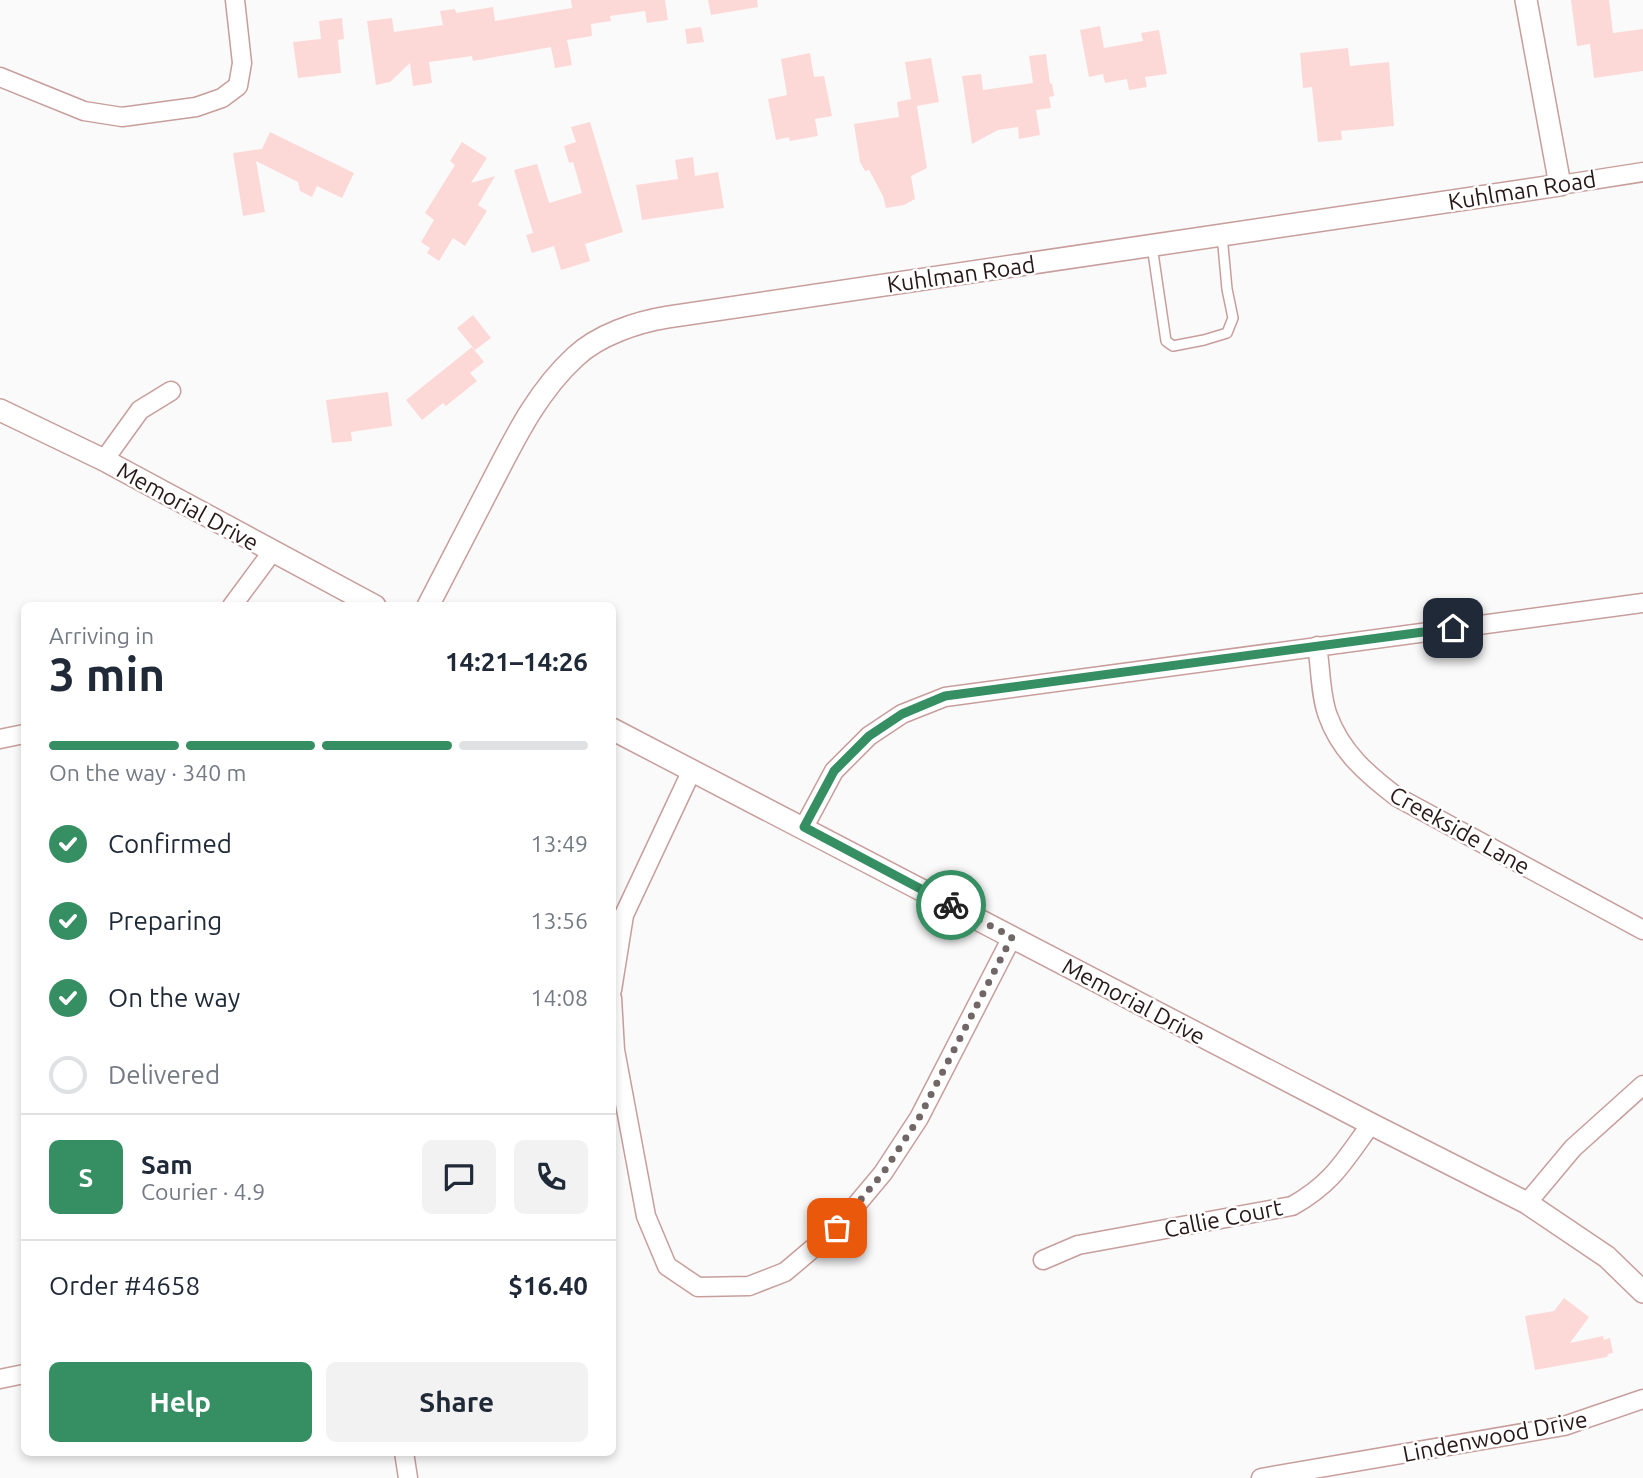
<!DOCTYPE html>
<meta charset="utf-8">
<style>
:root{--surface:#fff;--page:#f2f2f3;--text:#1f2937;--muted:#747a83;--line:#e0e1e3;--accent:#368e63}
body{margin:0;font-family:Ubuntu,sans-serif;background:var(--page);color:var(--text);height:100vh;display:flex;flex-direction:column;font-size:26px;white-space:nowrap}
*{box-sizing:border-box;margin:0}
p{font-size:23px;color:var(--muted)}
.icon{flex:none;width:38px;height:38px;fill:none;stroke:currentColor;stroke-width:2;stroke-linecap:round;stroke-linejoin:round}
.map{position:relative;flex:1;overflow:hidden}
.sheet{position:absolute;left:21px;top:602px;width:595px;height:854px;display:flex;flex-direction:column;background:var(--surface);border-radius:10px;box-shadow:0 4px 10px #0003}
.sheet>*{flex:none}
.pin{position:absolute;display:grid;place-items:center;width:60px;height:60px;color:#fff;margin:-30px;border-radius:14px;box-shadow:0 4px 10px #0006}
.courier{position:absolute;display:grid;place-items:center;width:70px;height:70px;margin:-35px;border:5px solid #368e63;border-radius:50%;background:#fff;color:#222;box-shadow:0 2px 9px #0007}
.head em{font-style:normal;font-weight:700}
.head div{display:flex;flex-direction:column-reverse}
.head{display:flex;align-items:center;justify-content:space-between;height:119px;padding:0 28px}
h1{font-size:46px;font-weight:700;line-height:52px}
.bar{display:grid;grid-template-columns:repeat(4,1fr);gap:10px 7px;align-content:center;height:84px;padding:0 28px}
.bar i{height:9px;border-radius:5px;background:var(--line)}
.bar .selected{background:var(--accent)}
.bar p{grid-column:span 4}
.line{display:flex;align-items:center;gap:18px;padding:0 28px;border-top:2px solid var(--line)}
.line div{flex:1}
.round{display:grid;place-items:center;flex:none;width:74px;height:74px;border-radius:10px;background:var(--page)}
ol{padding:0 28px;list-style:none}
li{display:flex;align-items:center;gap:21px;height:77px}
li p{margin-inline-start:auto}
li .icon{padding:7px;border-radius:50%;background:var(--accent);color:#fff;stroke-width:4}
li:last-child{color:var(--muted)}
li i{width:38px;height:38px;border:4px solid var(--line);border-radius:50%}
.action{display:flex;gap:14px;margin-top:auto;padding:14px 28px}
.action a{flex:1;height:80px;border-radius:10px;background:var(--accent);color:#fff;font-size:28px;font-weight:700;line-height:80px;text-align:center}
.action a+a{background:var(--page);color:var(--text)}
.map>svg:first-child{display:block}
.building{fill:#fcd9d7}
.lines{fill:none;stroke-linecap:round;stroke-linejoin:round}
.service-casing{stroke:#c79e9c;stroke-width:12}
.minor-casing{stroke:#c79e9c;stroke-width:21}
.tertiary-casing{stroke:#c79e9c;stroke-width:24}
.service{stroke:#fff;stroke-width:9}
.minor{stroke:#fff;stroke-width:18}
.tertiary{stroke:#fff;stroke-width:21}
.done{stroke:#726767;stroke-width:7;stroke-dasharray:0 12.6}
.route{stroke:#368e63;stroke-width:9}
.labels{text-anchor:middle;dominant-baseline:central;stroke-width:5;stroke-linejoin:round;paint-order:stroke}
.street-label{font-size:23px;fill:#281818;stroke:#fff}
</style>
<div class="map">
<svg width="1643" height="1478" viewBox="0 0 1643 1478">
<rect width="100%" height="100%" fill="#fafafa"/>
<!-- building -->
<path class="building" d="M571,0H665L668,20L647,23L645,11L610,16L611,21L591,24L592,36L567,40L572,65L555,68L551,47L473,61L472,56L429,62L432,83L413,86L410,63L390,82L376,85L367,21L392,18L394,32L443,25L440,11L455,9L456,13L493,7L495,21L572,8Z
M708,0H757L758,7L711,15Z
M1571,0H1609L1613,33L1643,29V71L1594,78L1590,44L1577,46Z
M342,18L344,39L338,40L341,73L298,78L293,42L321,39L319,21Z
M1100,26L1104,48L1143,41L1141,33L1159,30L1167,74L1145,77L1147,87L1129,90L1127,79L1105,83L1103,74L1089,77L1080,30Z
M701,27L704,42L687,44L685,29Z
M1348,48L1350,66L1389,62L1394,126L1341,131L1342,140L1318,142L1312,87L1303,88L1300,53Z
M810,53L814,77L824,76L832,116L815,119L818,136L790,141L789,137L776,140L768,99L787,95L781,59Z
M1046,54L1050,84L1052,83L1054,96L1049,97L1051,108L1036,110L1040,135L1019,139L1018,127L998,130L972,144L962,76L981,74L983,90L1033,83L1029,56Z
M931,58L939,102L917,106L927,168L911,176L915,199L904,205L886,208L883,196L869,170L865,171L860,162L854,124L899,117L897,102L911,99L905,62Z
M590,122L623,232L585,244L590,261L561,270L554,246L532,253L526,235L533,233L514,170L537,164L549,203L582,193L573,162L569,163L564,146L576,142L571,127Z
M270,132L354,173L342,198L317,186L312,197L300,191L298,182L256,161L265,212L243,216L233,153L262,149Z
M462,142L487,158L471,183L495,176L478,205L487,211L465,246L453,238L439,261L427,253L430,248L421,242L434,220L425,213L455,165L450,161Z
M693,157L695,176L718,172L724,208L642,220L636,185L678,179L675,160Z
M473,315L491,338L475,350L457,328Z
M472,347L484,362L470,373L477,381L446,406L443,403L422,420L406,400Z
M388,392L392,426L351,432L352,441L332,443L326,400Z
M1564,1298L1589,1317L1570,1343L1603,1336L1604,1340L1610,1338L1613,1353L1608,1354L1607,1357L1535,1370L1525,1316L1554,1311Z"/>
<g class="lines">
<!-- service casing -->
<g class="service-casing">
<path id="service" d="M1152,246L1166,341L1173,346L1204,340L1227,333L1233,318L1227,289L1222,235"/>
</g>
<!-- minor casing -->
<g class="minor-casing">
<path id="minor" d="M0,77L84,111L122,117L196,107L222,98L238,86L242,63L235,0
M1560,185L1643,172
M104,460L140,410L171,391
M232,606L272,552
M1317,646C1321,668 1320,695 1328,716C1341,752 1368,775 1397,797L1643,930
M0,739L24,734
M804,827L834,771L869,736L902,714L945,697L1643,603
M612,990L624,915L692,770
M612,998L615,1050L646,1216L667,1266L698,1287L749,1286L785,1272L837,1228L883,1173L919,1118L1012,937
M1527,1203L1573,1148L1643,1085
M1043,1260L1078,1245L1292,1206C1333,1183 1344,1161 1371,1124
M0,1379L24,1374
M404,1452L408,1478
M1261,1478L1564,1426L1643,1399"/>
</g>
<!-- tertiary casing -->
<g class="tertiary-casing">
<path id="tertiary" d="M0,410L104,460L375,606
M428,606C449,566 469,526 490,486C514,440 536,393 575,357C598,335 637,322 668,317L1560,185L1526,0
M612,729L1371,1124L1527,1203L1607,1257L1643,1292"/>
</g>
<!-- service -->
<use href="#service" class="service"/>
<!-- minor -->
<use href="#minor" class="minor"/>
<!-- tertiary -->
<use href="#tertiary" class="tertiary"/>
</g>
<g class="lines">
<!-- done -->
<path class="done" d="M837,1228L883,1173L919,1118L1012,937L951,905"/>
<!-- route -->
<path class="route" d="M951,905L804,827L834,771L869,736L902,714L945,696L1453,628"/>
</g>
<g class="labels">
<!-- street labels -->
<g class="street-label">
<text transform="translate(1522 190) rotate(-9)">Kuhlman Road</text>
<text transform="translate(961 274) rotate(-8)">Kuhlman Road</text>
<text transform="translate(188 506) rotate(29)">Memorial Drive</text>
<text transform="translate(1460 830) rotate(29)">Creekside Lane</text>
<text transform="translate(1134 1001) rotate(28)">Memorial Drive</text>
<text transform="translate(1223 1218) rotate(-11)">Callie Court</text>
<text transform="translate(1495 1436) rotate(-11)">Lindenwood Drive</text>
</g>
</g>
</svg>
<div class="pin" style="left:837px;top:1228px;background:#ea580c"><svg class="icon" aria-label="bag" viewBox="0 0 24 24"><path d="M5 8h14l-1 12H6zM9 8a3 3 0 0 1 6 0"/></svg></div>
<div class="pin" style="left:1453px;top:628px;background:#1f2937"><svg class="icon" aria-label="home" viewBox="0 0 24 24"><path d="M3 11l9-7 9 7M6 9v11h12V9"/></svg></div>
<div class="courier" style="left:951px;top:905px"><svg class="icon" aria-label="bike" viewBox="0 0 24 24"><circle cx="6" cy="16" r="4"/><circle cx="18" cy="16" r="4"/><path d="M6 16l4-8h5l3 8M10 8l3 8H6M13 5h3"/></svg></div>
<section class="sheet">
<div class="head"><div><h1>3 min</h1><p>Arriving in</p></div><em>14:21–14:26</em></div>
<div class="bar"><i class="selected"></i><i class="selected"></i><i class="selected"></i><i></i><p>On the way · 340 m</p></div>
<ol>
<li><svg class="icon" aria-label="check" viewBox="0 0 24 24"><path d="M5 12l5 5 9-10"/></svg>Confirmed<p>13:49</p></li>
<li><svg class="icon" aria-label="check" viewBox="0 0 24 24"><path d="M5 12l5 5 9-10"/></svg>Preparing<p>13:56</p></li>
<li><svg class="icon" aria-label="check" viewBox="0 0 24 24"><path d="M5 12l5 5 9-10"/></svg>On the way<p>14:08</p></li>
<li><i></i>Delivered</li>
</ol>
<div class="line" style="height:126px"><b class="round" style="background:var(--accent);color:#fff">S</b><div><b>Sam</b><p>Courier · 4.9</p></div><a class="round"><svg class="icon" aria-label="chat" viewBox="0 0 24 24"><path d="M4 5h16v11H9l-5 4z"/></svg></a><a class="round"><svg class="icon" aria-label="phone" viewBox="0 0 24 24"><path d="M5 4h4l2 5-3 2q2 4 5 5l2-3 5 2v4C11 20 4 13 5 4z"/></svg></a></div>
<div class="line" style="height:91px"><div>Order #4658</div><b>$16.40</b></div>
<div class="action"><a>Help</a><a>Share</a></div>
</section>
</div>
